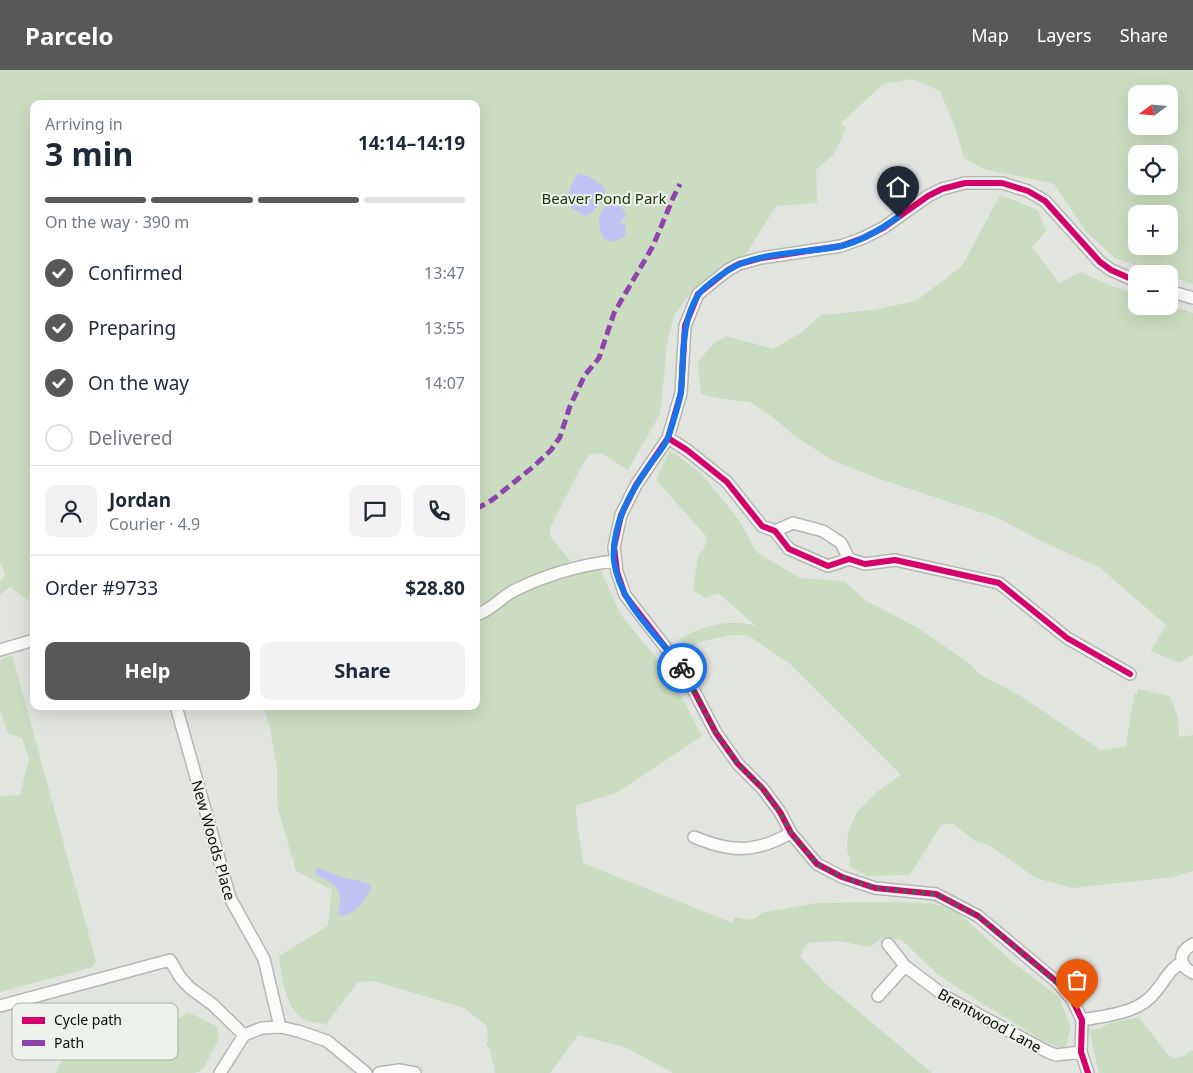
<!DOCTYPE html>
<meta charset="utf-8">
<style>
:root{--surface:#fff;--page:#f2f2f3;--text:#1f2937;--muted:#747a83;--line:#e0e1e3;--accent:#585956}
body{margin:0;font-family:"Noto Sans",sans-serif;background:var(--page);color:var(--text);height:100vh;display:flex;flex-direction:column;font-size:19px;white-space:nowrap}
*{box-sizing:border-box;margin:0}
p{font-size:16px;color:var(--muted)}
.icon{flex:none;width:28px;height:28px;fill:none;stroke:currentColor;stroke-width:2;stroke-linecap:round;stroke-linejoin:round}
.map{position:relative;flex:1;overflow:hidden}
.details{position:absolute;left:30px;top:30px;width:450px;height:610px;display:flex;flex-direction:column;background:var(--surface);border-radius:10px;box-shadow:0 5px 20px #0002}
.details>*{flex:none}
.needle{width:32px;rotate:254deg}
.fabs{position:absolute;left:1128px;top:15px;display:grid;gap:10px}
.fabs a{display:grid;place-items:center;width:50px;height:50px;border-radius:10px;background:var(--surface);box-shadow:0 5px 20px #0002;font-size:25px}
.pin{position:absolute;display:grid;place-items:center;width:42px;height:42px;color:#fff;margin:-51px -21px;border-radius:50% 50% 50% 0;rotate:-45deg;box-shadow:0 0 5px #0007}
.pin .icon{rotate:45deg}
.courier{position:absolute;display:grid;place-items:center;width:50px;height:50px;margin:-25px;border:4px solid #1a73e8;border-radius:50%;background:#fff;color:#222;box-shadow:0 1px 6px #0007}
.headline em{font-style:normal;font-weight:700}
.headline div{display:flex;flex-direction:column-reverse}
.headline{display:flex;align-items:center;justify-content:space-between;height:85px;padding:0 15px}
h1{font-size:32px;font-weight:700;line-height:38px}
.bar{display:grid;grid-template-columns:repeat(4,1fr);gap:8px 5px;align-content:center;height:60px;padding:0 15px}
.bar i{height:6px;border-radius:4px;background:var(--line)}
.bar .on{background:var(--accent)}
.bar p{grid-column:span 4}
.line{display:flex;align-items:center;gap:12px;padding:0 15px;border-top:1px solid var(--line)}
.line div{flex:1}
.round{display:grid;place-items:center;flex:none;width:52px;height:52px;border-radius:10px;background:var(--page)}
ol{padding:0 15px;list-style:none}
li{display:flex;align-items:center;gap:15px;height:55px}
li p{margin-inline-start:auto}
li .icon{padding:5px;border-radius:50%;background:var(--accent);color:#fff;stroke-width:4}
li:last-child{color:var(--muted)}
li i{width:28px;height:28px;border:2px solid var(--line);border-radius:50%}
.cta{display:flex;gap:10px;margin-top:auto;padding:10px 15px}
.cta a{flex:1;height:58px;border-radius:10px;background:var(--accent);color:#fff;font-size:20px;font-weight:700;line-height:58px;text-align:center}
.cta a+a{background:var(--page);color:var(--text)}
header{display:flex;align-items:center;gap:30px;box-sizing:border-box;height:70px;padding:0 25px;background:var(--accent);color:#fff}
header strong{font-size:24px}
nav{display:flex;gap:28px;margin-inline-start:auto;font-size:18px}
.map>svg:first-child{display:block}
.green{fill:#cbddc1;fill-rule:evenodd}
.water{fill:#bec5f5}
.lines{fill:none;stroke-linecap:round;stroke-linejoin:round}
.minor-casing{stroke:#b5b6b3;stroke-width:14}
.minor{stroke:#fbfbfa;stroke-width:11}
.quiet{stroke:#8e44ad;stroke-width:5;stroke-dasharray:10 5;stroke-linecap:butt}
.cycleway-casing{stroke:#eef2ec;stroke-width:9}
.cycleway{stroke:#d6006c;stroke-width:6}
.done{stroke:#585956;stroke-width:5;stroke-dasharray:0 9}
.route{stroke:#1a73e8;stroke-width:6}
.labels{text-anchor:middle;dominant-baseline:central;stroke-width:4;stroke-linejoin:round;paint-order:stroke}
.park-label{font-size:15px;fill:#1a3404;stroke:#eef2ec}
.street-label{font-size:15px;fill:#0d0e0c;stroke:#eef2ec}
.key{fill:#eef2ec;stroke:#aaaea9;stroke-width:1}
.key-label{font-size:14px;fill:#0d0e0c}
</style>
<header>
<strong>Parcelo</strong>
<nav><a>Map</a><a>Layers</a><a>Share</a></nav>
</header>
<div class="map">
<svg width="1193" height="1003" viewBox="0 0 1193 1003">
<rect width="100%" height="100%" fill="#e2e4e0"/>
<!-- green -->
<path class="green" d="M0,0H1193V214L1169,206V204H1162L1115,188L1087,163L1054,114L984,99L964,88L955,57L940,21L912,9L883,14L841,53L846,58L834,84L816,100L817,133L776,136L746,184L711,204L691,223L675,244L668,267L660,344L628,400L601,383L590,384L582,395L550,458V466L578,500L599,497L621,545L670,605L702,666L618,722L575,736L583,793L732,853L735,847C745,849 754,853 761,843L818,833L895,832L930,833L955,840L1014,893L1059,927L1071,957L1065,980L1044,971L975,929L937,904L902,870L883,867L870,877L839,871L807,873L800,886L826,914L932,1003H673L625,977L578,965L550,1003H495L490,979L486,975L488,971L487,956L464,938L374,911L358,912L326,954C320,953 312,953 306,950C286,942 281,905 279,886L328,856L332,820L296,801L277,735V698L270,658L263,636H476V34H34V529L29,531L10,517L0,525V512L5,504L0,493ZM1136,24H1169V56H1136ZM1136,84H1169V116H1136ZM1136,144H1169V176H1136Z
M1000,125L1038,140L1046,161L1032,177L1059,213L1081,202L1109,215L1136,224V236L1169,235L1193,243V585L1179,593L1151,581L1166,555L1099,497L1043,472L998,448L874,407L832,390L796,367L770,345L750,332L723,329L701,324L698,292L712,275L726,266L773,279L801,263L821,245L872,240L916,231L962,196Z
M670,380L702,404L739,450L756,481L761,485L800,508L844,511L865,530L918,558L969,593L979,604L1019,625L1101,680L1126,676L1134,623L1137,624L1138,619L1170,626L1179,651V667L1193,665V801L1173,807L1072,818L1036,808L987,774L978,773L952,753L941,755L910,805L867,806L849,796L850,790L847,780L848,761L857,742L878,721L901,705L790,594L752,568L744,565H732L700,572L688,579L680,569C702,555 732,548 756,556L718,523L705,528L693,520L698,486L704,479L707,467L656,410Z
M12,585L96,891L93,897L0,922V726L20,725L29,689L22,668L8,663L0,642V589Z
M188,942L216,956L220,967L203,999L195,1003H56L76,959C110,952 116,946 147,967L159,964Z
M1139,947L1167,984L1174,988L1184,986L1191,980L1193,981V1003H1099L1089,960L1100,959L1107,954Z"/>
<!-- water -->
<path class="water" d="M578,103L590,107L603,116L606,126L593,142L585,146L571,138C567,124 570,115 578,103Z
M612,131L620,134L626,145L620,152L626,156L625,167L613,172L603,168C596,152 598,141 612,131Z
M319,798L341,807L368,813L372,817C366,829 355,845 341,846L338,843C346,817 334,816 315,803V800Z"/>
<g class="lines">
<!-- minor casing -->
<g class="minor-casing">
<path id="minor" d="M1169,221L1193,228
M668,368L687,380L727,412L762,456L775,461L789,479L828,496L849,489L865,494L895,490L999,513L1067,568L1130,604
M775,461L793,453L823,461L841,473L849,489
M476,545C491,541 501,527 515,520C546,505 580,495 614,491
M0,580L34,570
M176,636L230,828L264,889L280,957
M694,767C732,783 755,783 791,763
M888,874L905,896L946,927L1048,982L1056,985L1081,982
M1193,874C1178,882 1178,895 1193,903
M878,926L905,896
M0,936L170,890L180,907L190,918L212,934L244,965
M1082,950C1108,945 1139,944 1156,921C1166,909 1168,901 1182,892
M220,1003L244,965L262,958L280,957L298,961L327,971L366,1003
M379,1003L399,1000L415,1003
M1088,1003L1081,982L1082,950L1072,929L1057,912L978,846L936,824L875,818L842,807L817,794L791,763L780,742L763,719L738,694L716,663L683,600L625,525L617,502L614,477L621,445L636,415L668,368L681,323L685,256L698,224L728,200L739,194L761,188L841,176L863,168L883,158L928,126L942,119L965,113H1002L1028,121L1045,131L1100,192L1111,200L1136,211"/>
</g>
<!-- minor -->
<use href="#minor" class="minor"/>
<!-- quiet -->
<path class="quiet" d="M476,439L492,430L533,397L551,380L560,367L570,336L585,305L599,288L614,243L653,176L673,128L680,114"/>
<!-- cycleway casing -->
<g class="cycleway-casing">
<path id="cycleway" d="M668,368L687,380L727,412L762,456L775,461L789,479L828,496L849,489L865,494L895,490L999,513L1067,568L1130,604
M1088,1003L1081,982L1082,950L1072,929L1057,912L978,846L936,824L875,818L842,807L817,794L791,763L780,742L763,719L738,694L716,663L683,600L625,525L617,502L614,477L621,445L636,415L668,368L681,323L685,256L698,224L728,200L739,194L761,188L841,176L863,168L883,158L928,126L942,119L965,113H1002L1028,121L1045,131L1100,192L1111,200L1136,211"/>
</g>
<!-- cycleway -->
<use href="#cycleway" class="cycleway"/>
</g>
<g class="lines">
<!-- done -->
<path class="done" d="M682,598L716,663L738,694L763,719L780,742L791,763L817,794L842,807L876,818L936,824L978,846L1056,912L1072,929L1077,940"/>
<!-- route -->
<path class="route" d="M682,598C658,566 619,533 614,491C611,455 631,421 651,393C657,385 666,375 669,365C673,351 679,335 681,321C684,289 680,254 698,225C703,218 719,206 727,201C753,182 808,183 841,176C862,171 880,160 898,147"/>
</g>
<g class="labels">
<!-- park labels -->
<g class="park-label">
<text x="604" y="128">Beaver Pond Park</text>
</g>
<!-- street labels -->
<g class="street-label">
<text transform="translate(214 770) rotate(74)">New Woods Place</text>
<text transform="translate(990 950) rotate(29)">Brentwood Lane</text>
</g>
</g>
<!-- legend -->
<rect x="12" y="933" width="166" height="57" rx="8" class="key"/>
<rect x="22" y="947" width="23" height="7" fill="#d6006c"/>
<rect x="22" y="970" width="23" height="6" fill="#8e44ad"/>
<g class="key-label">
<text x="54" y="955">Cycle path</text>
<text x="54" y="978">Path</text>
</g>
</svg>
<div class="fabs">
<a><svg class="needle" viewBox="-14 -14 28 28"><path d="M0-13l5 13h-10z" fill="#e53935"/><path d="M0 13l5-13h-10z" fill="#747a83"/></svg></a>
<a><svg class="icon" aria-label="locate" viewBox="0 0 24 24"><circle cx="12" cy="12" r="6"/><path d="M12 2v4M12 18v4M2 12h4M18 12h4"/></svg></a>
<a>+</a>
<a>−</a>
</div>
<div class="pin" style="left:1077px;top:940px;background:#ea580c"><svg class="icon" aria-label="bag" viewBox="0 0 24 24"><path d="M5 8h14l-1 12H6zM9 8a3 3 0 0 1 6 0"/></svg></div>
<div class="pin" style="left:898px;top:147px;background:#1f2937"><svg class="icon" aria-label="home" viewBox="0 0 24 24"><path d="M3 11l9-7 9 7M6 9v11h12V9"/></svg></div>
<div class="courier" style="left:682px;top:598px"><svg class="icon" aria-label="bike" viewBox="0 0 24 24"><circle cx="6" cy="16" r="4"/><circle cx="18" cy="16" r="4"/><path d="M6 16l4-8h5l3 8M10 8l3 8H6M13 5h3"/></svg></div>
<section class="details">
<div class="headline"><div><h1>3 min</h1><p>Arriving in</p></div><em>14:14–14:19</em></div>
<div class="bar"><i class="on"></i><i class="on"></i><i class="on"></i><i></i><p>On the way · 390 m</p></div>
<ol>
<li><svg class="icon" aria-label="check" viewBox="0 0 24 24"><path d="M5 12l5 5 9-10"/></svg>Confirmed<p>13:47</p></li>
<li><svg class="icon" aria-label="check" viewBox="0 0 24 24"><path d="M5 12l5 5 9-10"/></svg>Preparing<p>13:55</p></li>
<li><svg class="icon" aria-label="check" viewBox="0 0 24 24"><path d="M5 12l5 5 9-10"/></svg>On the way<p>14:07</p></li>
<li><i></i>Delivered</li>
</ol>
<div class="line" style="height:90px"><a class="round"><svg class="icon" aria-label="person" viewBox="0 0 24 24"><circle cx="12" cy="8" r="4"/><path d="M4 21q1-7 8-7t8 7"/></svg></a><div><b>Jordan</b><p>Courier · 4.9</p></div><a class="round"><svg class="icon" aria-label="chat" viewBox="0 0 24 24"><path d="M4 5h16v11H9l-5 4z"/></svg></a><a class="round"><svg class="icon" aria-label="phone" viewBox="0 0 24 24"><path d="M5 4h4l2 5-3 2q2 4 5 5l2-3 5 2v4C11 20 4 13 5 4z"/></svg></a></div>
<div class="line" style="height:65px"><div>Order #9733</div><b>$28.80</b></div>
<div class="cta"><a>Help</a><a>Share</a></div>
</section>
</div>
